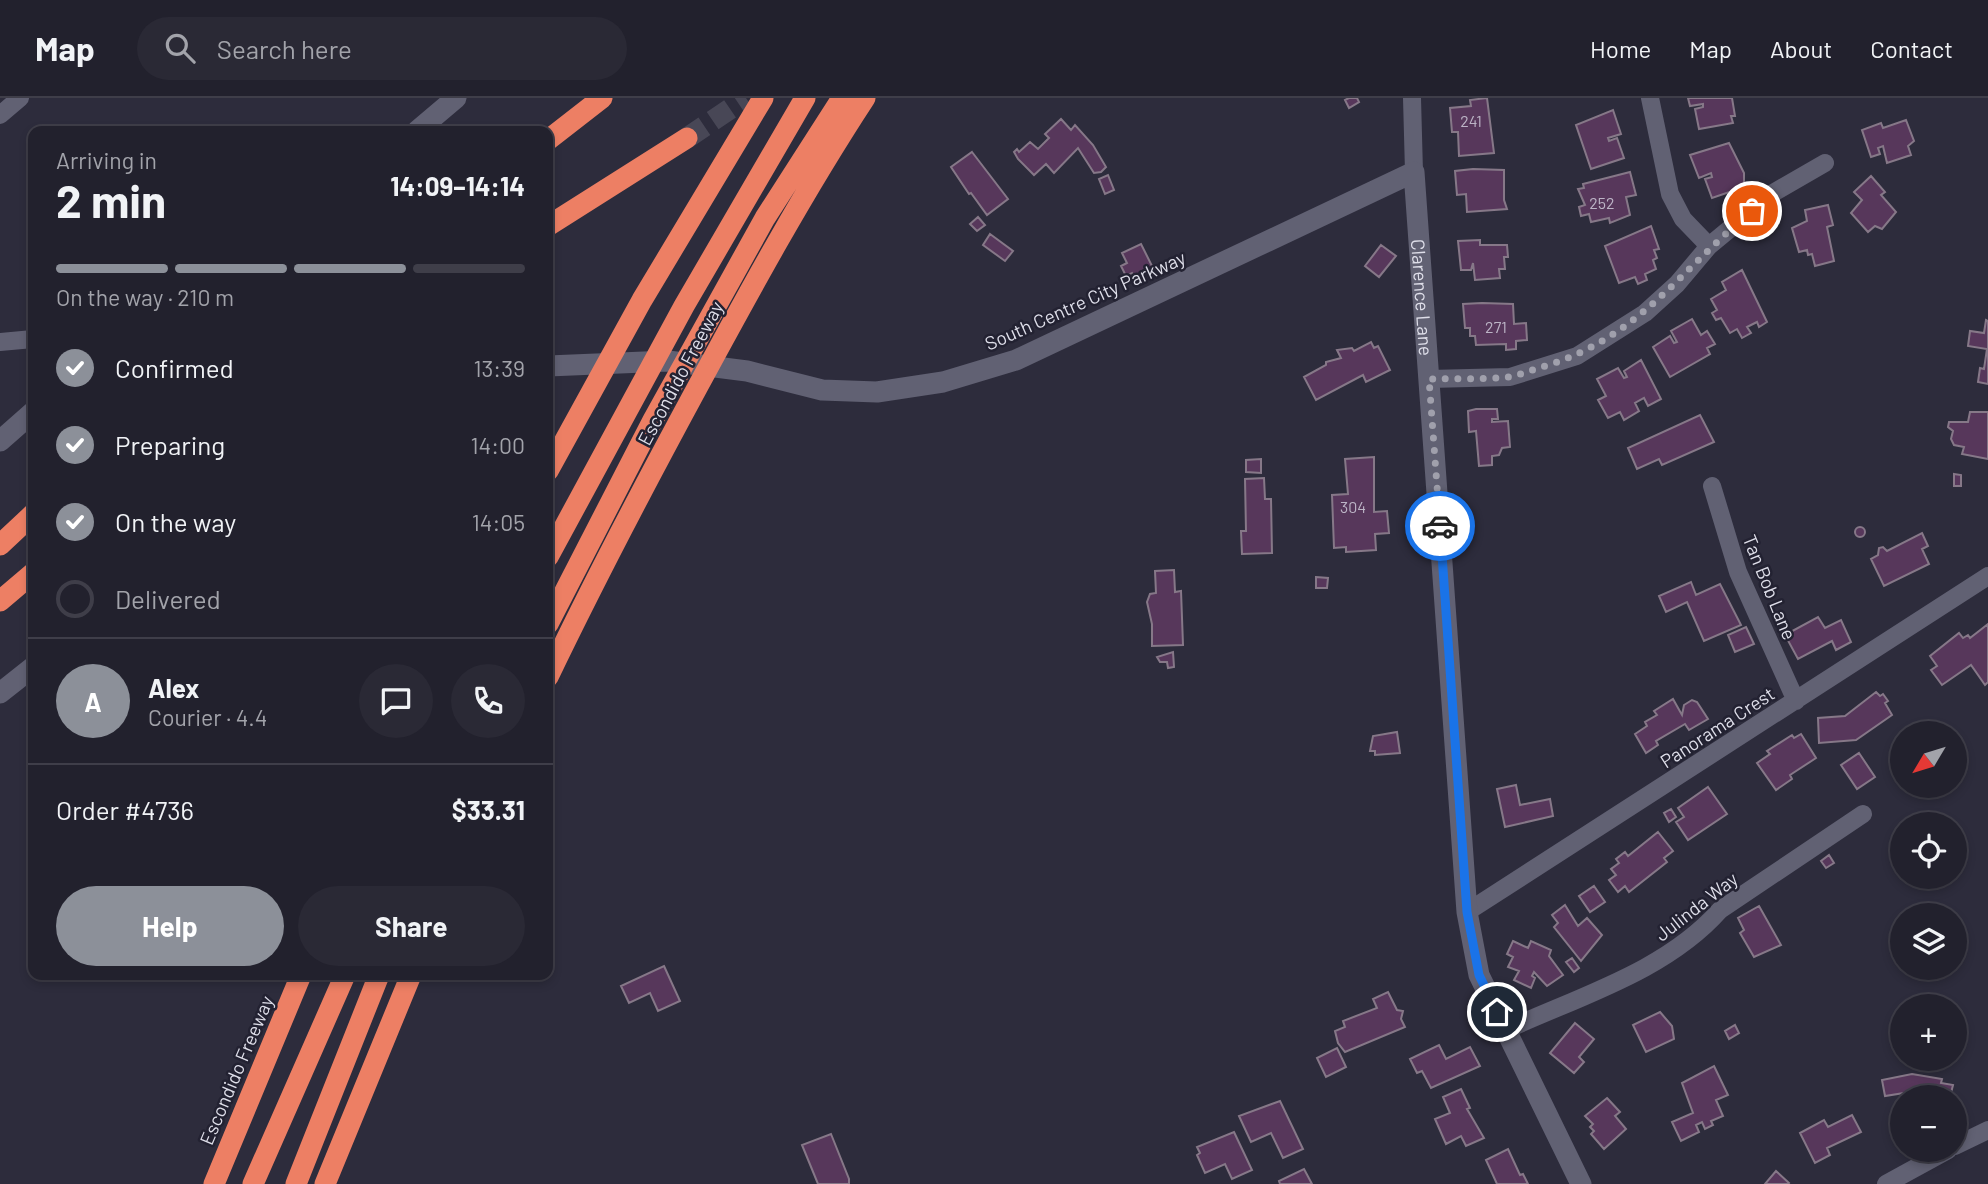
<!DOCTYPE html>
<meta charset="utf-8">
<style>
:root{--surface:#22212d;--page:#2a2935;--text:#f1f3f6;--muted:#a2a3aa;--line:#3f3e49;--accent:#8c9099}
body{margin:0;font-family:Barlow,sans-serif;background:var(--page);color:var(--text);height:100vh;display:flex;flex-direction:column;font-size:26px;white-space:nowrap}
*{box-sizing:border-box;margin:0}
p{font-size:23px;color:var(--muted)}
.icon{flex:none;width:38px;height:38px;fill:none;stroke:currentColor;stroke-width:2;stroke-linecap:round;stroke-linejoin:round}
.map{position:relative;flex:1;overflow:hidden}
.sheet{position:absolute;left:28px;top:28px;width:525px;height:854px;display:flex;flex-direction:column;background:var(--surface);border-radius:14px;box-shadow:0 4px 10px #0003,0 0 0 2px var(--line)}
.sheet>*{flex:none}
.needle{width:46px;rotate:232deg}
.tools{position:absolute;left:1890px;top:623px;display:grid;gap:14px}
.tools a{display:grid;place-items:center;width:77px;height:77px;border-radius:50%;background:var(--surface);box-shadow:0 4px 10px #0003,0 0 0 2px var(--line);font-size:35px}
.pin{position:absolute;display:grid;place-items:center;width:60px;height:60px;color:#fff;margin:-30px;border:4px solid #fff;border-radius:50%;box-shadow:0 2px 7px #0007}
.courier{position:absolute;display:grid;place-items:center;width:70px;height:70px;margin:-35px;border:5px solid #1a73e8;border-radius:50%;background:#fff;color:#222;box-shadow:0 2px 9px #0007}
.overview em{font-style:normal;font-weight:700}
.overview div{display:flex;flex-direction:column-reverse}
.overview{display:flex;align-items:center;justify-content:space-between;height:119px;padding:0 28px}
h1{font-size:46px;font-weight:700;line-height:52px}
.bar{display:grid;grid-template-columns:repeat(4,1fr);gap:10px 7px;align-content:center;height:84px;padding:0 28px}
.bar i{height:9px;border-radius:5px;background:var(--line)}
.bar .current{background:var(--accent)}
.bar p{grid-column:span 4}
.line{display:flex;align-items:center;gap:18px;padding:0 28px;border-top:2px solid var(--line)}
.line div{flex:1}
.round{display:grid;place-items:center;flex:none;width:74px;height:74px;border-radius:37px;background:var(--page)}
ol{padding:0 28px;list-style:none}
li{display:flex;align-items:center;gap:21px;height:77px}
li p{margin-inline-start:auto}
li .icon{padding:7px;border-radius:50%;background:var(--accent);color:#fff;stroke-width:4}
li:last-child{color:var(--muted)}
li i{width:38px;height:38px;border:4px solid var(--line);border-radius:50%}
.primary-button{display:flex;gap:14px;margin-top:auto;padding:14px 28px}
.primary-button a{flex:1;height:80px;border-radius:42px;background:var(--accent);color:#fff;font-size:28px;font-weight:700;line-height:80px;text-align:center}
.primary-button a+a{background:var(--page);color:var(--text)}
header{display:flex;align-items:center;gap:42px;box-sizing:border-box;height:98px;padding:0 35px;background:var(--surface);border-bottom:2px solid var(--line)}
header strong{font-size:33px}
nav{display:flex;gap:38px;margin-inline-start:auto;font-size:24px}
.search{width:490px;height:63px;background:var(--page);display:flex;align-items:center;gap:18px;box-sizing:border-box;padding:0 24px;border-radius:38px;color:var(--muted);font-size:26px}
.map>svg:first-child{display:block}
.building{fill:#57375b;stroke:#867888;stroke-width:2}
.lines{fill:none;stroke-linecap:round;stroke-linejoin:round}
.highway-tunnel{stroke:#484756;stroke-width:21;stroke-dasharray:21 10;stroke-linecap:butt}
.street{stroke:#616173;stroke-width:18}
.secondary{stroke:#616173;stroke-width:21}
.highway{stroke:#ed7f64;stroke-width:21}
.done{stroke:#a0a0ac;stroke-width:7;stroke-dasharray:0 12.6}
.route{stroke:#1a73e8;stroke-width:9}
.labels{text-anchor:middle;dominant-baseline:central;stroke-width:5;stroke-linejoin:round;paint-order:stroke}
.number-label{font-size:16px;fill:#bcb4c6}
.street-label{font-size:19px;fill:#dedee9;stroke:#232232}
</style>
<header>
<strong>Map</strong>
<div class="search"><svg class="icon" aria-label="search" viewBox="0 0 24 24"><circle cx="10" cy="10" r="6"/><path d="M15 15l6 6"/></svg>Search here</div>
<nav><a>Home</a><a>Map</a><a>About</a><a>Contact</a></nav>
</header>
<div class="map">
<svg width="1988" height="1086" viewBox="0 0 1988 1086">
<rect width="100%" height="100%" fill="#2d2c3c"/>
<!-- building -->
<path class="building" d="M1349,0H1357L1359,4L1349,10L1345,2Z
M1487,0L1494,55L1459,58L1458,34H1452L1450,10L1471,8L1470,2Z
M1688,0H1732L1735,18H1731L1733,25L1699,31L1695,11L1703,9V6L1690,8Z
M1613,12L1621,36L1608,40L1609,43L1617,40L1624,60L1591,71L1576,27Z
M1061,21L1071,32L1075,27L1093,47L1106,69L1101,74L1094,75L1078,50L1054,75L1046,66L1034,77L1018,61L1014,54L1017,51L1019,54L1030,44L1038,51L1049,40L1045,36Z
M1906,22L1914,43L1908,48L1911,57L1887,65L1883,48L1878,50L1880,56L1871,59L1862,32L1881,25L1883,30Z
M1729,45L1744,75V89L1712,100L1705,81L1712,79L1711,75L1699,80L1690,57Z
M972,54L1008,101L987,117L971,95L969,96L951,69Z
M1473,71L1504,72V102L1507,111L1467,114L1466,96L1457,97L1455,73Z
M1630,74L1636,97L1626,99L1630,117L1610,125L1609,120L1591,124L1589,116L1581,118L1579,109L1585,107L1578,91L1584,90L1583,86Z
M1108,77L1114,92L1105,96L1099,81Z
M1871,78L1885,94L1881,97L1896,114L1882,131L1875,128L1868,134L1851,115L1862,102L1854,94Z
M1828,107L1833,127L1827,129L1834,163L1815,168L1812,156L1808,157L1807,152L1799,154L1792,130L1807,123L1805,112Z
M978,119L985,127L977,133L970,126Z
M1651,128L1659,151L1654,152L1657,160L1653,162L1656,171L1645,176L1647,182L1638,186L1635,179L1619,185L1605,148Z
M990,136L1013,153L1005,163L983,147Z
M1480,142V147H1507L1508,159H1504L1505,171H1499L1500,180L1475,182L1473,165L1471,172H1461L1458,143Z
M1141,146L1154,172L1135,181L1132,175L1126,178L1121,168L1127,165L1122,155Z
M1381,147L1396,158L1379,179L1365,168Z
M1742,172L1767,224L1759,229L1757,224L1747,229L1751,235L1742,240L1737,231L1730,235L1721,220L1716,222L1712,215L1717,212L1711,201L1726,192L1722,184Z
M1482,205L1513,206L1514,226L1526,225L1527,242L1516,243V251L1506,252V246L1476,247L1475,238H1470V230H1465L1463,206Z
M1692,221L1701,237L1707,233L1715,246L1707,250L1710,256L1670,279L1653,249L1670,238L1674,245L1677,244L1671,233Z
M1986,222L1988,223V286L1978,284L1980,270L1984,271L1987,251L1968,248L1970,233L1984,235Z
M1371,244L1374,250L1378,248L1390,272L1366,284L1363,277L1316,302L1304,279L1326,267V264L1341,260L1337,252L1352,250L1354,253Z
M1641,262L1661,301L1648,308L1644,300L1635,305L1639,313L1624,322L1620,314L1608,320L1598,302L1606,298L1597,281L1618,270L1624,280L1627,279L1624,273Z
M1476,311H1497L1498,321H1492V324L1508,323L1510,349L1502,350L1499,357L1492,358V367L1479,368L1476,333L1469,334L1468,313Z
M1970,314H1988V361L1962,356L1964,349L1954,347L1951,341L1953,333L1948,329L1949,324H1968Z
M1700,317L1714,344L1662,367L1659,361L1637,371L1628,350Z
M1374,359V414L1387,413L1389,435L1375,436L1376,452L1346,454V449L1334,450L1332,397L1348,396L1345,361Z
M1261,361V375L1246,374V362Z
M1954,376L1961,377V388H1954Z
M1264,380L1265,401H1271L1272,455L1242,456L1241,433H1246L1245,381Z
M1855 434a5 5 0 1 1 10 0a5 5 0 1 1-10 0Z
M1922,435L1928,448L1922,451L1929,466L1884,488L1871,461L1878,457L1879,450L1883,449L1887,453Z
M1174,472L1175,494L1181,493L1183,547L1152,548V526L1147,504L1150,496L1156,495L1155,473Z
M1316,479L1328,480L1327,490H1316Z
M1691,484L1696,497L1720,486L1741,527L1704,543L1687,504L1666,514L1659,498Z
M1818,519L1825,530L1841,522L1851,544L1836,552L1832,543L1798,561L1785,537Z
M1988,526V584L1985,587L1971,567L1942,587L1931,572L1937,568L1930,558L1959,535L1963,540L1968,537L1970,540Z
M1746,529L1754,546L1735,554L1728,537Z
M1173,554L1174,569L1168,570L1167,564H1160L1157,559Z
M1876,594L1880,598L1883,596L1888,603L1885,605L1892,617L1856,642L1819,645L1818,620L1845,618Z
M1673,601L1682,617L1684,607L1692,602L1697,604L1708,621L1689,632L1685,626L1656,643L1658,647L1646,655L1635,636L1647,628L1645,624L1657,617L1654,613Z
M1397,634L1400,655L1375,657V653H1370L1373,638Z
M1801,636L1816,660L1790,677L1792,681L1776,692L1757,665L1770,656L1767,653L1792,637L1794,640Z
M1859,655L1875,679L1857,691L1841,667Z
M1516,687L1520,707L1550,701L1553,718L1505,729L1497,691Z
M1708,689L1727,716L1688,742L1676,724L1684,719L1678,710Z
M1671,711L1676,719L1669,724L1664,715Z
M1658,734L1673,753L1664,760L1667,764L1629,794L1625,788L1618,794L1609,782L1616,777L1611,771L1619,765L1616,761L1625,754L1628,758Z
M1829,757L1834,765L1826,770L1821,763Z
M1594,788L1605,804L1590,814L1579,798Z
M1565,807L1578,828L1587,820L1602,837L1581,863L1554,829L1558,825L1552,817Z
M1759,808L1781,847L1754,859L1740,835L1744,832L1738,820Z
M1513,843L1528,850L1531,843L1551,852L1549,858L1563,877L1547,888L1534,874L1532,878L1535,880L1531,890L1514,882L1519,873L1508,869L1513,859L1507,856Z
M1572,860L1579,870L1574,874L1566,864Z
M664,868L680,903L658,913L650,895L629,905L621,888Z
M1388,894L1397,912L1403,913L1401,921L1405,929L1345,954L1338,945L1335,933L1345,929L1343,923L1377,910L1373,901Z
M1660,914L1672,928L1674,941L1646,954L1633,927Z
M1575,925L1594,941L1579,959L1584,964L1574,975L1550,955Z
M1735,927L1739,935L1729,941L1725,933Z
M1439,947L1446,961L1470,949L1480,968L1431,990L1422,973L1417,975L1410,961Z
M1337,950L1346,969L1326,979L1317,960Z
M1714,968L1728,997L1716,1002L1723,1018L1711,1023L1713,1027L1705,1031L1702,1024L1696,1027L1699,1034L1681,1043L1672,1024L1693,1015L1682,985Z
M1912,976L1942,981L1941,985L1953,987L1950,999H1914L1915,994H1910L1885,998L1882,982Z
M1461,991L1470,1010L1467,1011L1484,1040L1466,1048L1461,1038L1446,1046L1435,1021L1450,1015L1443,999Z
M1607,1000L1620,1014L1615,1018L1626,1031L1604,1051L1591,1036L1594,1033L1590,1029L1593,1026L1585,1018Z
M1280,1003L1303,1051L1283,1060L1271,1035L1251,1044L1239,1018Z
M1852,1017L1861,1034L1827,1050L1830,1057L1815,1065L1800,1035L1824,1022L1828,1029Z
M1234,1034L1252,1072L1232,1081L1225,1066L1205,1075L1197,1057L1200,1055L1197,1049Z
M831,1036L849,1081V1086H818L802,1047Z
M1508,1051L1520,1077L1523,1076L1528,1086H1497L1486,1062Z
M1304,1071L1312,1086H1280L1279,1083Z
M1776,1073L1789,1085L1788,1086H1765Z"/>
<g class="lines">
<!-- highway-tunnel -->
<path class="highway-tunnel" d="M687,40L746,0"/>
<!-- street -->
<path class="street" d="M1412,0L1414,74
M1650,0L1670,96L1683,121L1709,148
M0,17L20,0
M0,244L33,241
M1429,281L1510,279L1577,258L1645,215L1677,186L1709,148L1773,95L1825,65
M1712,388L1738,474L1796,603
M1467,814L1988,478
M1506,932C1580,898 1666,873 1720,812L1863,716
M1955,1048L1988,1032
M1886,1086L1948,1052"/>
<!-- secondary -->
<g class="secondary">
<path d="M417,33L456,0"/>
<path id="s1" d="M548,268L668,263L747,273L822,292L877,294L943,284L1016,262L1414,74L1467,814L1479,877L1581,1086"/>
<path d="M0,343L33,314"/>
<path d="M0,595L33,569"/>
</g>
<!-- highway -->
<path class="highway" d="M548,42L602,0
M548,128L687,40
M548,373L642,202L763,0
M0,447L33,416
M548,459L684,208L805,0
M0,503L33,475
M548,526L653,322L765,120L842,0
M548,579C595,481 645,386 697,290C750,192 804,93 865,0
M214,1086L301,877
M253,1086L345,877
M296,1086L379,877
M325,1086L411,877"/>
</g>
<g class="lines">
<!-- done -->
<path class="done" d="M1440,428L1429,281C1455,280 1483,282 1509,279C1521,277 1533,271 1545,268C1640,239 1680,172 1752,113"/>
<!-- route -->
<path class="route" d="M1440,428L1467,814L1479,877L1497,914"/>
</g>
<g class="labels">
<!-- number labels -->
<g class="number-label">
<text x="1471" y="22">241</text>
<text x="1602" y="104">252</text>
<text x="1496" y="228">271</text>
<text x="1353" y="408">304</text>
</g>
<!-- street labels -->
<g class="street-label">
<text stroke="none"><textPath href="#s1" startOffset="1041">Clarence Lane</textPath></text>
<text transform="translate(1085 202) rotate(-24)">South Centre City Parkway</text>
<text transform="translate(680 275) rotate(-62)">Escondido Freeway</text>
<text transform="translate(1770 489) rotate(68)">Tan Bob Lane</text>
<text transform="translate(1717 629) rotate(-33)">Panorama Crest</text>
<text transform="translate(1696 808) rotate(-38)">Julinda Way</text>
<text transform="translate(236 972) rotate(-67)">Escondido Freeway</text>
</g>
</g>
</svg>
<div class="tools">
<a><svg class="needle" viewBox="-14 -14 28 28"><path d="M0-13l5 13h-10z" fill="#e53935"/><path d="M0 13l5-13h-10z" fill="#a2a3aa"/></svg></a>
<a><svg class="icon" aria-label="locate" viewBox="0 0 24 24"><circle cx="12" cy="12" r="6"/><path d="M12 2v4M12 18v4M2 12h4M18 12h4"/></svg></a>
<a><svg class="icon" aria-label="layers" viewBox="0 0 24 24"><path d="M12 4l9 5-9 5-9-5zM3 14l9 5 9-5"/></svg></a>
<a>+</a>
<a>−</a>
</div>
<div class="pin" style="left:1752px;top:113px;background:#ea580c"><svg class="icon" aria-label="bag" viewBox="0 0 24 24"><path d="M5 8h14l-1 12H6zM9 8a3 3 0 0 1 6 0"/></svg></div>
<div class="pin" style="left:1497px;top:914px;background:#1f2937"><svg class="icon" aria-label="home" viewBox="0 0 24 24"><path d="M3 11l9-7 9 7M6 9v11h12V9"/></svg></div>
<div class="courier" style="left:1440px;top:428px"><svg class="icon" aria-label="car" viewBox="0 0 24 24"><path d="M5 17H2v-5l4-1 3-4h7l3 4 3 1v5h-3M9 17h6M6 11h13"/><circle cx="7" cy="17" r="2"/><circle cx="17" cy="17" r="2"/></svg></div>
<section class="sheet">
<div class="overview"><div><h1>2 min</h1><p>Arriving in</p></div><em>14:09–14:14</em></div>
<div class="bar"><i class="current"></i><i class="current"></i><i class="current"></i><i></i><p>On the way · 210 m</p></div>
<ol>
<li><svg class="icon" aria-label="check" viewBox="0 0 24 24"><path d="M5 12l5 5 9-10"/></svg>Confirmed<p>13:39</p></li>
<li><svg class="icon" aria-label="check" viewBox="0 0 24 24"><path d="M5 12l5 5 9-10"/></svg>Preparing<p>14:00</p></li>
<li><svg class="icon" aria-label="check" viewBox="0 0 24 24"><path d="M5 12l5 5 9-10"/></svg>On the way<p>14:05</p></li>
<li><i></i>Delivered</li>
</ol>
<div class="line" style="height:126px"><b class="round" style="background:var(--accent);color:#fff">A</b><div><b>Alex</b><p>Courier · 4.4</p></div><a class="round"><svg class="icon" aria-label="chat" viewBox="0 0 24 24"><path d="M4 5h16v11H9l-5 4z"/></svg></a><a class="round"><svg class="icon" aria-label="phone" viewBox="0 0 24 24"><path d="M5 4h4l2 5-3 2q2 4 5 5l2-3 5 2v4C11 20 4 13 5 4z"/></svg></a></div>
<div class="line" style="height:91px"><div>Order #4736</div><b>$33.31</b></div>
<div class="primary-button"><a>Help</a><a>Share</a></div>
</section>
</div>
